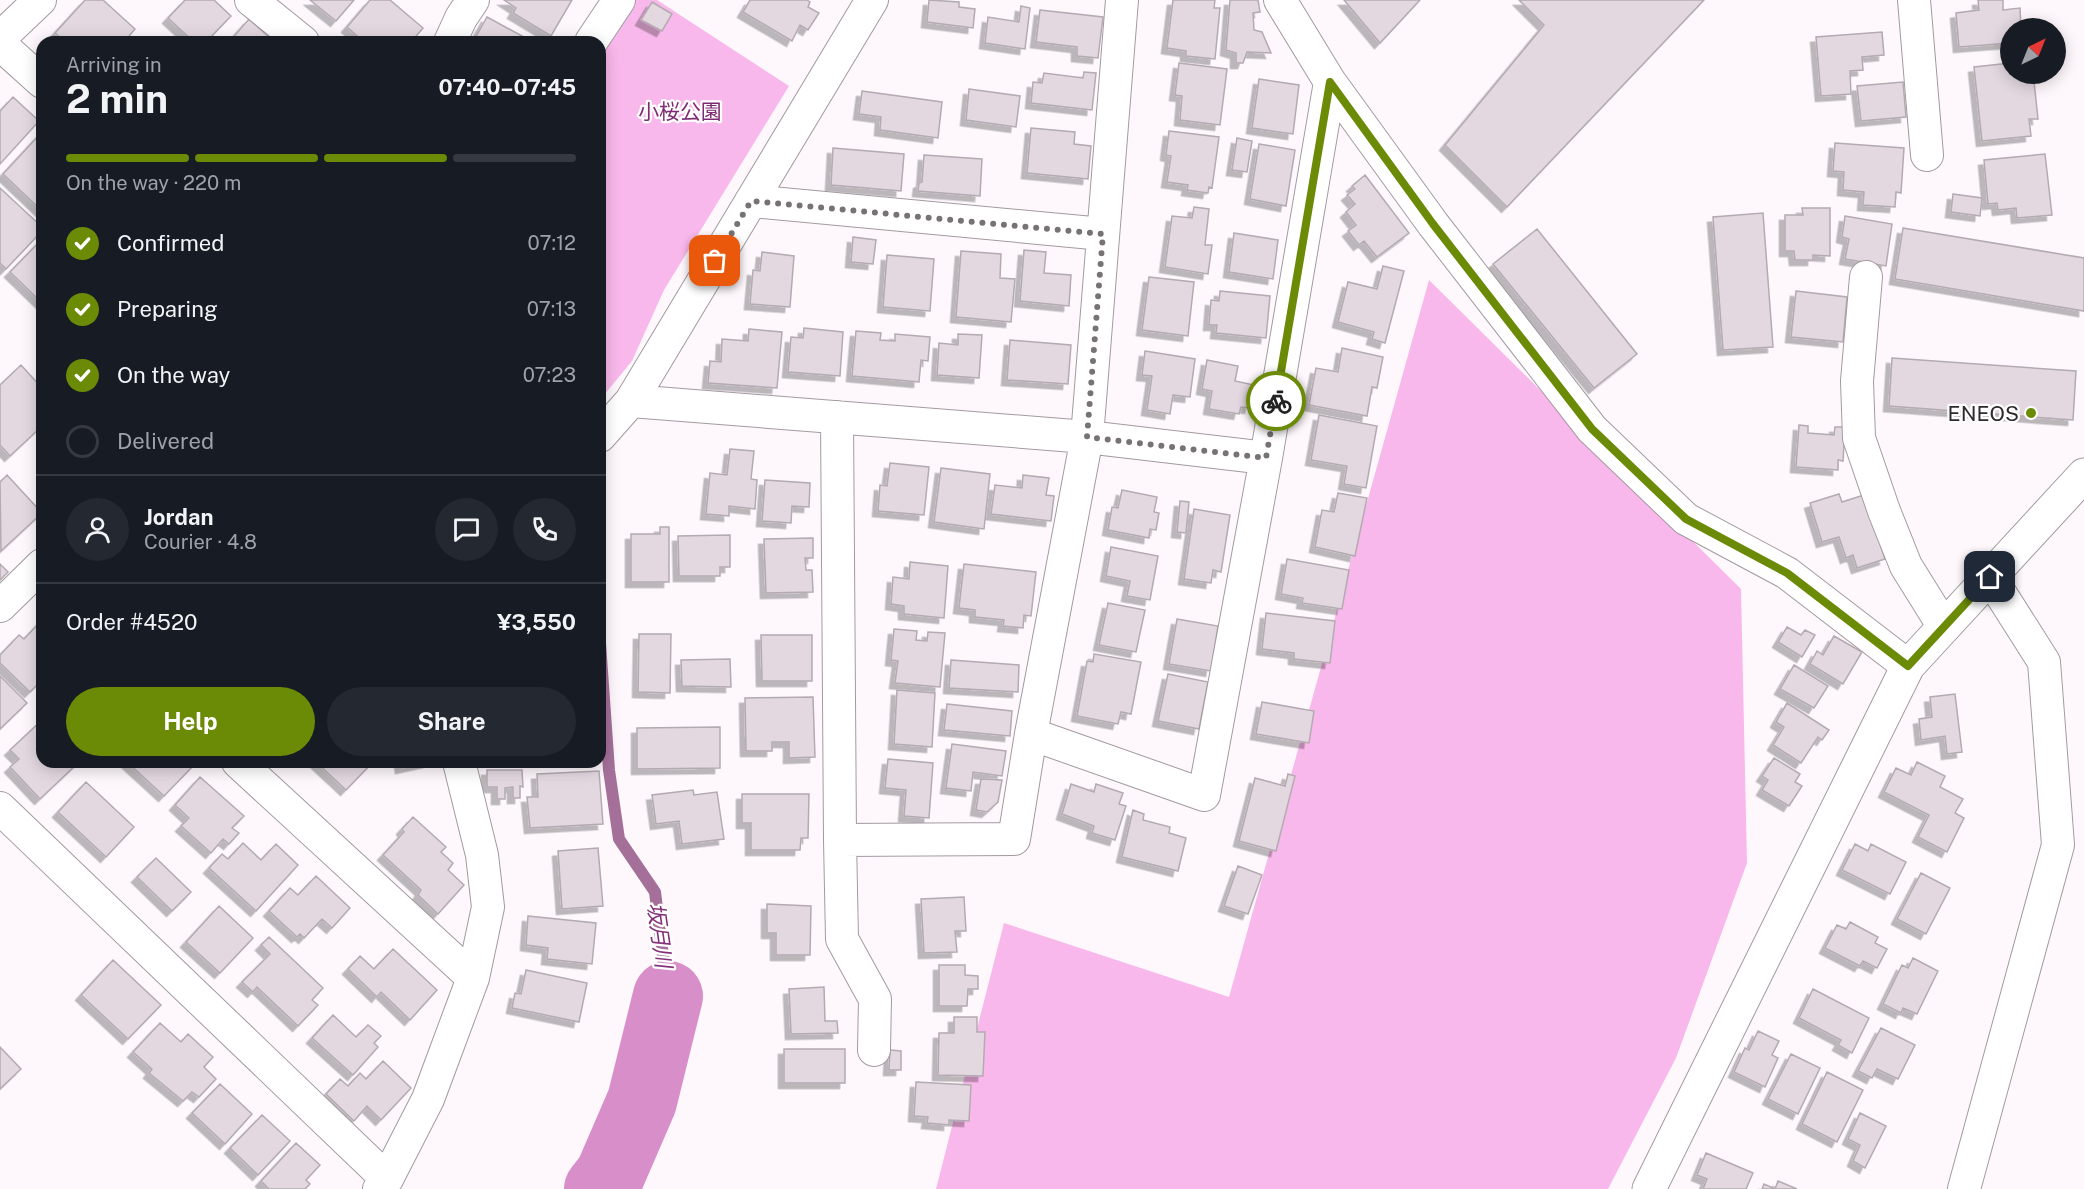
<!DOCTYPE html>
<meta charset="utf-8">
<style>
:root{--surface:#171b24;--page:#242831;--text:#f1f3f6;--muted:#9ea1a6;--line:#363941;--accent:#6b8a06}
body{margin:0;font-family:"Public Sans","Noto Sans JP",sans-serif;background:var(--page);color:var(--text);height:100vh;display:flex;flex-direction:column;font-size:22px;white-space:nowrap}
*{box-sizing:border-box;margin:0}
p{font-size:20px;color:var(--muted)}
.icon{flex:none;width:33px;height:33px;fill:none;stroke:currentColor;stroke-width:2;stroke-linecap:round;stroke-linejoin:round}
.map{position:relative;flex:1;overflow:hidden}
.side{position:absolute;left:36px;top:36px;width:570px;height:732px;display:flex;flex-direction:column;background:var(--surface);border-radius:18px;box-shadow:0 3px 15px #0003}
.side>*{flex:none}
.needle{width:39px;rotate:43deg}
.controls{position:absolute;left:2000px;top:18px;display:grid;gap:12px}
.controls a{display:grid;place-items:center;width:66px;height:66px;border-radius:50%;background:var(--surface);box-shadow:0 3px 15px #0003;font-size:30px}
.pin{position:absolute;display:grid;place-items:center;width:51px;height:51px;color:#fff;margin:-26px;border-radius:12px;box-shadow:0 3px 9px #0006}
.courier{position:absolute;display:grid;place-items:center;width:60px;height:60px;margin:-30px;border:4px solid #6b8a06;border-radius:50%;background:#fff;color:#222;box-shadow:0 2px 8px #0007}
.summary em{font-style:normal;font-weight:700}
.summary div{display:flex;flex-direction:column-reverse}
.summary{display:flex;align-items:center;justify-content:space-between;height:102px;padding:0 30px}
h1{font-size:39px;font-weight:700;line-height:45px}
.bar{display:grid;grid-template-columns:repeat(4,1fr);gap:9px 6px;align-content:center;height:72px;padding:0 30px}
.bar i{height:8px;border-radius:4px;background:var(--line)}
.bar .selected{background:var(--accent)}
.bar p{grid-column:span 4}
.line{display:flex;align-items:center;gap:15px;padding:0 30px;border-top:2px solid var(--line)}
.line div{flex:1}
.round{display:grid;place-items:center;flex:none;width:63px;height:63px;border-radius:32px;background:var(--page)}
ol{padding:0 30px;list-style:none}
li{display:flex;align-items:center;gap:18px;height:66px}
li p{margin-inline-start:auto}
li .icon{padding:6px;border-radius:50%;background:var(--accent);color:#fff;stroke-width:4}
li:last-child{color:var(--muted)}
li i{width:33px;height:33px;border:3px solid var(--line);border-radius:50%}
.primary-button{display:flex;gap:12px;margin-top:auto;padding:12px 30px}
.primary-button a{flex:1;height:69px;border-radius:36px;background:var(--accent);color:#fff;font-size:24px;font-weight:700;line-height:69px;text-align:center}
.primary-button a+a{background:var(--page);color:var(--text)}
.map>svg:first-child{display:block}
.green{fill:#f9b8eb}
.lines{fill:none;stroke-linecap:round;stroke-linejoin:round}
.stream{stroke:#a4709a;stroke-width:12}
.river{stroke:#d78ec9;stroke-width:70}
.building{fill:#e3d8e0;stroke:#b4aab1;stroke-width:1.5;filter:url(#shadow)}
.minor-casing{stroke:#a39aa1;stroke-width:34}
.tertiary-casing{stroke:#a39aa1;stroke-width:35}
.minor{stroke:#fff;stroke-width:32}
.tertiary{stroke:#fff;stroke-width:33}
.done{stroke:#777275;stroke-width:6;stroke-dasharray:0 10.8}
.route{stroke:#6b8a06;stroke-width:8}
.poi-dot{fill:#6b8a06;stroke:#fff;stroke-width:2}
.labels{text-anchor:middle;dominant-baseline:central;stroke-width:4.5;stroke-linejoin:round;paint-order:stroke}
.park-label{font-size:21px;fill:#7f2b73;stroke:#fff}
.poi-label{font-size:21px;fill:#2e2a2d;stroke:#fff;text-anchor:end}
.water-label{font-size:22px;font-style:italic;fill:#853179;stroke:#fff}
</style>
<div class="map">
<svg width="2084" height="1189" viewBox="0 0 2084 1189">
<defs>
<filter id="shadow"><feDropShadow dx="-5.5" dy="5.5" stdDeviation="0" flood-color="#0004"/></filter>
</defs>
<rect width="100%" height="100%" fill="#fef8fc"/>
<!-- green -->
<path class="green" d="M636,0H657L789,86L664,290L632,361L600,400V56Z
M1429,280L1741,589L1747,863L1676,1058L1608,1189H936L1004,923L1229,997Z"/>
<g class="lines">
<!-- stream -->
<path class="stream" d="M600,643L609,770L619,839L655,892L668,996"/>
<!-- river -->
<path class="river" d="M599,1189L610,1175L642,1101L668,996"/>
</g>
<!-- building -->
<path class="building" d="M85,0H103L135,29L124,42H66L55,33Z
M185,0H214L231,16L206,42H194L168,18Z
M310,0H354L336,21Z
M370,0H390L423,28L411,42H364L347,27Z
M504,0H572L551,36L513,13L516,8Z
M750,0H807L810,2L808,7L819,13L808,30L800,25L792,41L743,12Z
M929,0L959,2V7L975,9L973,28L927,22Z
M1173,0H1215L1214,8H1220L1215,59L1186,56V51L1167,48Z
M1230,0H1258L1260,12L1253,13L1254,30L1262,32L1271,53L1247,52L1243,63H1236V53L1226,50Z
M1344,0H1420L1380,43Z
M1519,0H1704L1507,207L1445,145L1544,25Z
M1978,0H2003V10L2020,8L2021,28H2010V43L1959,47L1956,13L1979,10Z
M652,2L672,14L662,31L641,20Z
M1021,6L1030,8L1025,49L985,43L988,17L1019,22Z
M1040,10L1103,17L1098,58L1077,56V47L1036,42Z
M487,17L533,42H473Z
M249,19L274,42H229Z
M1882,32L1884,55L1862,57L1863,70L1850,71L1851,94L1821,96L1816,37Z
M1179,63L1227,69L1220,125L1180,120L1182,96L1175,95Z
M2010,63V74H2024L2025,82L2034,81L2038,119H2029L2031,136L1982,141L1974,67Z
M1084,72L1096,73L1092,110L1031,103L1033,82L1042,83L1044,73L1083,78Z
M1259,79L1299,85L1293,134L1252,128Z
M1903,82L1906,117L1861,121L1857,86Z
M969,89L1020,96L1016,127L966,120Z
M862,91L942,102L938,138L880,130L881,117L859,114Z
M13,97L39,121L0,164V111Z
M1031,128L1075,132L1074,144L1091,146L1088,179L1027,173Z
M1169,131L1219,137L1212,188L1209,187L1208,193L1187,190L1188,185L1167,182L1171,156L1166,155Z
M42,132V211L3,174Z
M1237,138L1252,141L1247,172L1232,170Z
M1835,143L1904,148L1901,193L1896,192L1895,207L1863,205L1864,192L1843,190L1844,172L1833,171Z
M1259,144L1295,150L1286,206L1250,199Z
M833,148L904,154L901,191L831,185Z
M2045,154L2052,215L2017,218L2016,208L1998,210L1997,203L1988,204L1984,160Z
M924,155L982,159L980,196L918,191L919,183L922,182Z
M1365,175L1409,233L1377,257L1364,241L1359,245L1348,231L1356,225L1346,212L1355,204L1347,195L1355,189L1352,186Z
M0,188L42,227V231L6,269L0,263Z
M1953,194L1982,198L1980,216L1951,212Z
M1194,207L1209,209L1205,245H1212L1208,274L1165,267L1172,216L1192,218Z
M1802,208H1830V256L1813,255V260H1795L1794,251H1785V215H1803Z
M1763,213L1773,347L1723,350L1713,217Z
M1845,216L1892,224L1886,266L1845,259L1849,239L1842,237Z
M1903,228L2084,258V311L1895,279Z
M1537,229L1637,354L1594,388L1493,264Z
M1234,233L1278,240L1273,279L1229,272Z
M853,237L876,240L873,264L851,262Z
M42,239V303L10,272Z
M1024,250L1046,252L1044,273L1071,275L1069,306L1020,301Z
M961,251L1001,254L1000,278L1015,279L1011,322L956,317Z
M762,252L794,256L790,307L750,304L753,270L760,271Z
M887,255L934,259L930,311L883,307Z
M1383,266L1404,271L1385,343L1372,339L1374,332L1338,322L1348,282L1377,289Z
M1149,277L1194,282L1188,336L1142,330Z
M1220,291L1270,296L1266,338L1216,333L1217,325H1209L1211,300L1219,301Z
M1796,291L1847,297L1843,342L1791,337Z
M804,328L843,332L840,376L788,372L791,337L803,338Z
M749,329L782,332L777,388L708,383L710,361L721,362L722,339L748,341Z
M856,331L881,333L880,340L895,341V334L930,337L928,361L921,360L919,382L852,376Z
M958,334L982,335L979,378L937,375L939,343L958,345Z
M1010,340L1071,345L1068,384L1007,380Z
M1342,348L1383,357L1377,388L1372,387L1367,416L1309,405L1316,368L1338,372Z
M1145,351L1195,359L1190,397L1173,395L1170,414L1147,410L1152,376L1142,375Z
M1892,358L2076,371L2073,420L1889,406Z
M1207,360L1238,366L1235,381L1254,385L1250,408L1241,407L1239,414L1209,409L1212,391L1202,389Z
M21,365L42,388V426L10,456L0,445V385Z
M1319,415L1377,426L1366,488L1344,484L1347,466L1311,460Z
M1799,425L1808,426V433L1834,435L1835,427H1845L1843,461L1838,460V470L1796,467Z
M730,449L754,451L751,479L757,480L755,509L729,506V516L706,514L710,473L727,475Z
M890,463L929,467L924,515L878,511L880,485L887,486Z
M941,468L990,474L984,529L934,522Z
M7,475L42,513L1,551L0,482Z
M1023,475L1049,478L1046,495L1054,496L1051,521L991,514L995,485L1022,488Z
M765,480L810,483L809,507L792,506L791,523L762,521Z
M1122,490L1157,497L1154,512L1159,513L1156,530L1150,529L1149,538L1108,530L1112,507L1118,508Z
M1338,493L1367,498L1355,556L1315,547L1322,510L1334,512Z
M1839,494L1842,502L1864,495L1885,559L1857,568L1853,555L1846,558L1839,537L1822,542L1810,503Z
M1180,501L1189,502L1186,533L1177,532Z
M1194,509L1230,515L1221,572L1213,570L1211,583L1184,579Z
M660,527H669V582H631V534H660Z
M730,535V567H720V576H679L678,536Z
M813,538V558H805L806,570H812L813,592L766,593L764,539Z
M1111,547L1158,556L1150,600L1127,596L1130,581L1106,576Z
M1287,559L1349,570L1342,609L1302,603L1303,598L1281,594Z
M910,562L948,566L944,618L904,614V606L891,604L893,577L909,579Z
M0,564L8,572L0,580Z
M964,564L1036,572L1031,616L1024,615L1023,628L1003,626L1004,620L975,617V610L959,608Z
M1108,603L1145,610L1136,652L1099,645Z
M1266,613L1335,621L1330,663L1294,659V653L1262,649Z
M1177,619L1218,626L1211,671L1169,664Z
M42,620V680L30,692L0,663V655L19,635L24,639Z
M1787,627L1801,635L1805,630L1815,635L1802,657L1778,642Z
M894,629L917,631L916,640L927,641L928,632L945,633L940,687L895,683L898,661L891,660Z
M639,634H671L670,693L638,692Z
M761,635H812V681H762Z
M1834,636L1862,652L1843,684L1810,664L1817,651L1823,655Z
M1094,654L1141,662L1131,714L1121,712L1118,724L1077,716L1087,661L1093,662Z
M730,659L731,687L682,686L681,660Z
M951,660L1019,665L1018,692L949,688Z
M1794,665L1828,686L1814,708L1780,689Z
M1168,674L1208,682L1199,729L1158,721Z
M0,676L27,703L0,729Z
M897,690L935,693L932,747L894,744Z
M1955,694L1962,752L1947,754L1945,736L1921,740L1919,719L1932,717L1930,697Z
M813,697L815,757L789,758V742H772V751H746L745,698Z
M1262,702L1314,711L1309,743L1256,734Z
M1787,703L1829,730L1822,740L1818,737L1801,763L1773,745L1784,727L1776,722Z
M947,704L1012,711L1010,736L944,730Z
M42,720V762H79L40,799L10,767L19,759L10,750Z
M720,727V768L637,769V728Z
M952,744L1006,751L1002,776L973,772L971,791L946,788Z
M1774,758L1800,774L1795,782L1802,786L1789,806L1762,790L1768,780L1762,776Z
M888,759L933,763L929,818L904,816L906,790L885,788Z
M127,762H191L194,765L164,796Z
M316,762H373L346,790Z
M400,762H429L401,768Z
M1917,762L1945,776L1940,787L1963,799L1955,813L1964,818L1947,852L1918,837L1929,815L1884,792L1896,768L1911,775Z
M487,770H522L523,787L520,786V798H513V787L505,788V799H497V787H487Z
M599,771L603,824L530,828L527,797H538L537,774Z
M1288,774L1295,776L1276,851L1239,841L1255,778L1285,786Z
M200,777L244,816L232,828L239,833L229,844L223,839L211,853L181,826L189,818L175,805Z
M981,779L1002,780L998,802L987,812L976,810Z
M86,782L134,827L106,857L58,812Z
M1071,784L1094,792L1096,784L1123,793L1119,804L1126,806L1115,840L1092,833L1094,826L1062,814Z
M693,790L694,795L717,792L724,839L682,844L679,821L656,824L652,795Z
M742,794H809L808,838H801L800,850H751V823H742Z
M1133,810L1144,814L1143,820L1170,827L1169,833L1186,838L1178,871L1122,857Z
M413,817L446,847L441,852L453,863L448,870L464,885L438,914L418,895L421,890L383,855L404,832L402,829Z
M243,843L261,860L276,844L298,865L256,911L209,868L222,854L228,859Z
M1855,844L1868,851L1871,844L1906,862L1890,894L1842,870Z
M598,848L603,906L562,909L558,851Z
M156,858L191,892L172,911L137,877Z
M1238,866L1262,875L1248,914L1224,906Z
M1921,873L1950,888L1926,934L1897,919Z
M316,876L350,908L332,928L322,919L304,938L300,934L297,937L269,911L290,888L298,895Z
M964,897L966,931H955L957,952L924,953L921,899Z
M767,904L811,906L810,955H776V933H767Z
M219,906L253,938L220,973L186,942Z
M528,916L596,923L592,964L547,959L548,948L526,945Z
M1850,922L1878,937L1875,943L1887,949L1877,968L1863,961L1860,966L1825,948L1837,925L1846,929Z
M269,937L323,988L312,1000L318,1005L298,1026L257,987L253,992L242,982L270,954L261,945Z
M393,949L437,990L410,1020L381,992L377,997L348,969L360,956L374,969Z
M1913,958L1938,971L1917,1014L1903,1008L1901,1013L1883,1004L1902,965L1908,968Z
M113,960L161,1005L128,1039L81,995Z
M939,965H965V975L978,976V989H968L967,1006H939Z
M526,970L587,983L579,1022L512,1008L515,993L521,994Z
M824,987L825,1021H837L838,1033L791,1034L789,989Z
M1813,989L1869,1018L1852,1053L1838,1045L1841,1040L1799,1018Z
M333,1015L356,1037L368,1025L381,1036L374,1043L378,1047L353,1075L312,1038Z
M954,1017H977V1032H985L983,1076L938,1075L939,1033H954Z
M160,1023L181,1042L188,1034L213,1057L204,1067L216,1079L199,1097L192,1092L183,1101L149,1073L152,1069L133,1052Z
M1881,1028L1915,1045L1898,1079L1877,1069L1872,1078L1858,1071Z
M1758,1031L1779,1041L1772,1055L1778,1058L1765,1087L1734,1072L1745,1048L1749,1050Z
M0,1047L21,1069L0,1089Z
M784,1049H845V1083H784Z
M890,1050L901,1051V1070H889Z
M1791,1054L1820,1068L1798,1114L1768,1099Z
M383,1061L411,1088L381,1120L367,1106L354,1121L326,1094L340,1079L348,1086L360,1073L366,1079Z
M1827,1072L1863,1090L1837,1142L1802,1124Z
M916,1082L971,1085L969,1121L949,1120V1125L927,1123L928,1117L914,1116Z
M220,1084L252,1114L225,1144L192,1113Z
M1860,1113L1886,1126L1865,1168L1853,1161L1860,1145L1848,1139Z
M262,1115L290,1141L258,1175L230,1148Z
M296,1143L320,1165L306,1180L310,1184L305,1189H269L261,1181Z
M1706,1153L1753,1173L1746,1189H1703L1707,1179L1697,1175Z
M1778,1181L1797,1189H1762L1764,1184L1775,1189Z"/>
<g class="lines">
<!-- minor casing -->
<g class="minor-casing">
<path id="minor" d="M251,0L303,42
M1280,0L1330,82L1433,224L1592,429L1686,519L1787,573L1908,666
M1914,0L1927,155
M0,38L40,0
M450,42L461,18L473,0
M591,42L619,0
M0,44L42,82
M751,201L1103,234
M1866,277L1857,381L1859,438L1884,511L1906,566L1944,627
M631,401L1087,437L1266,458
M837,417L840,840L1014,839L1031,734L1087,437L1122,0
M600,436L631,401L872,0
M0,606L42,565
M1031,734L1204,795L1266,458L1330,82
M238,762L473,978
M0,808L387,1179
M840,840L842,939L875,999L874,1050
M379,1189L387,1179L428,1099L473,978L488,907L482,855L459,762
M1964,1189L2058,845L2044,662L1990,577"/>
</g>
<!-- tertiary casing -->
<g class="tertiary-casing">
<path id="tertiary" d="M1649,1189L1908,666L2084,475"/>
</g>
<!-- minor -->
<use href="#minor" class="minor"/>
<!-- tertiary -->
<use href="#tertiary" class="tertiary"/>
</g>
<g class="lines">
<!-- done -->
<path class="done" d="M715,261L751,201L1103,234L1087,437L1266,458L1276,401"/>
<!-- route -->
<path class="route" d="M1276,401L1330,82L1433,224L1592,429L1686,519L1787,573L1908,666L1990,577"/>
</g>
<!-- markers -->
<circle class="poi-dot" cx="2031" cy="413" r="6"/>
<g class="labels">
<!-- park labels -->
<g class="park-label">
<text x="680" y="111">小桜公園</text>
</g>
<!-- poi labels -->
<g class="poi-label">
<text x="2019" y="413">ENEOS</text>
</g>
<!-- water labels -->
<g class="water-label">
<text transform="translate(660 935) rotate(82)">坂月川</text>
</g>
</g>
</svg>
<div class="controls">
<a><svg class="needle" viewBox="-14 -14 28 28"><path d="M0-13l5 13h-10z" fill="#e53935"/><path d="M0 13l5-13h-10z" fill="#9ea1a6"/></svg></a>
</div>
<div class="pin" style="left:715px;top:261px;background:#ea580c"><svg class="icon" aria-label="bag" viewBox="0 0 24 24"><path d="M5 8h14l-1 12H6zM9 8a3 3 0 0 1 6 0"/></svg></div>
<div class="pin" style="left:1990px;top:577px;background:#1f2937"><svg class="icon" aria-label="home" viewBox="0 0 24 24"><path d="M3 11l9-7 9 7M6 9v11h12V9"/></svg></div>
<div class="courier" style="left:1276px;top:401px"><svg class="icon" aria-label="bike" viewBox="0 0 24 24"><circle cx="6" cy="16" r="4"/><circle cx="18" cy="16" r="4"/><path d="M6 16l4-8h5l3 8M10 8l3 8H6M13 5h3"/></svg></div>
<section class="side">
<div class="summary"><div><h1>2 min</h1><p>Arriving in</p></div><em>07:40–07:45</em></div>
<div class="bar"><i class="selected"></i><i class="selected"></i><i class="selected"></i><i></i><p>On the way · 220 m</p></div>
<ol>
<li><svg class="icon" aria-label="check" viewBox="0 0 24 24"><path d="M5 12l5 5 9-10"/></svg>Confirmed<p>07:12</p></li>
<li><svg class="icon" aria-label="check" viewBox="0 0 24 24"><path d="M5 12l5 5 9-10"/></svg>Preparing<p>07:13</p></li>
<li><svg class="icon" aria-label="check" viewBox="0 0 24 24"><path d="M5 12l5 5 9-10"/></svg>On the way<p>07:23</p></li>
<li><i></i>Delivered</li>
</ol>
<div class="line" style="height:108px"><a class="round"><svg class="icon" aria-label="person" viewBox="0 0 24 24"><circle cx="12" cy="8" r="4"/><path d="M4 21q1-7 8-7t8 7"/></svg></a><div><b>Jordan</b><p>Courier · 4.8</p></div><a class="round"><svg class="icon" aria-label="chat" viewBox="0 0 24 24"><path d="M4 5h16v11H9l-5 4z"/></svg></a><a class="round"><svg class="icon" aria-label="phone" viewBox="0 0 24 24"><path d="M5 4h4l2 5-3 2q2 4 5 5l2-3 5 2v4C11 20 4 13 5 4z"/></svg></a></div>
<div class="line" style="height:78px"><div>Order #4520</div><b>¥3,550</b></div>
<div class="primary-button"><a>Help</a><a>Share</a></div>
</section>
</div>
